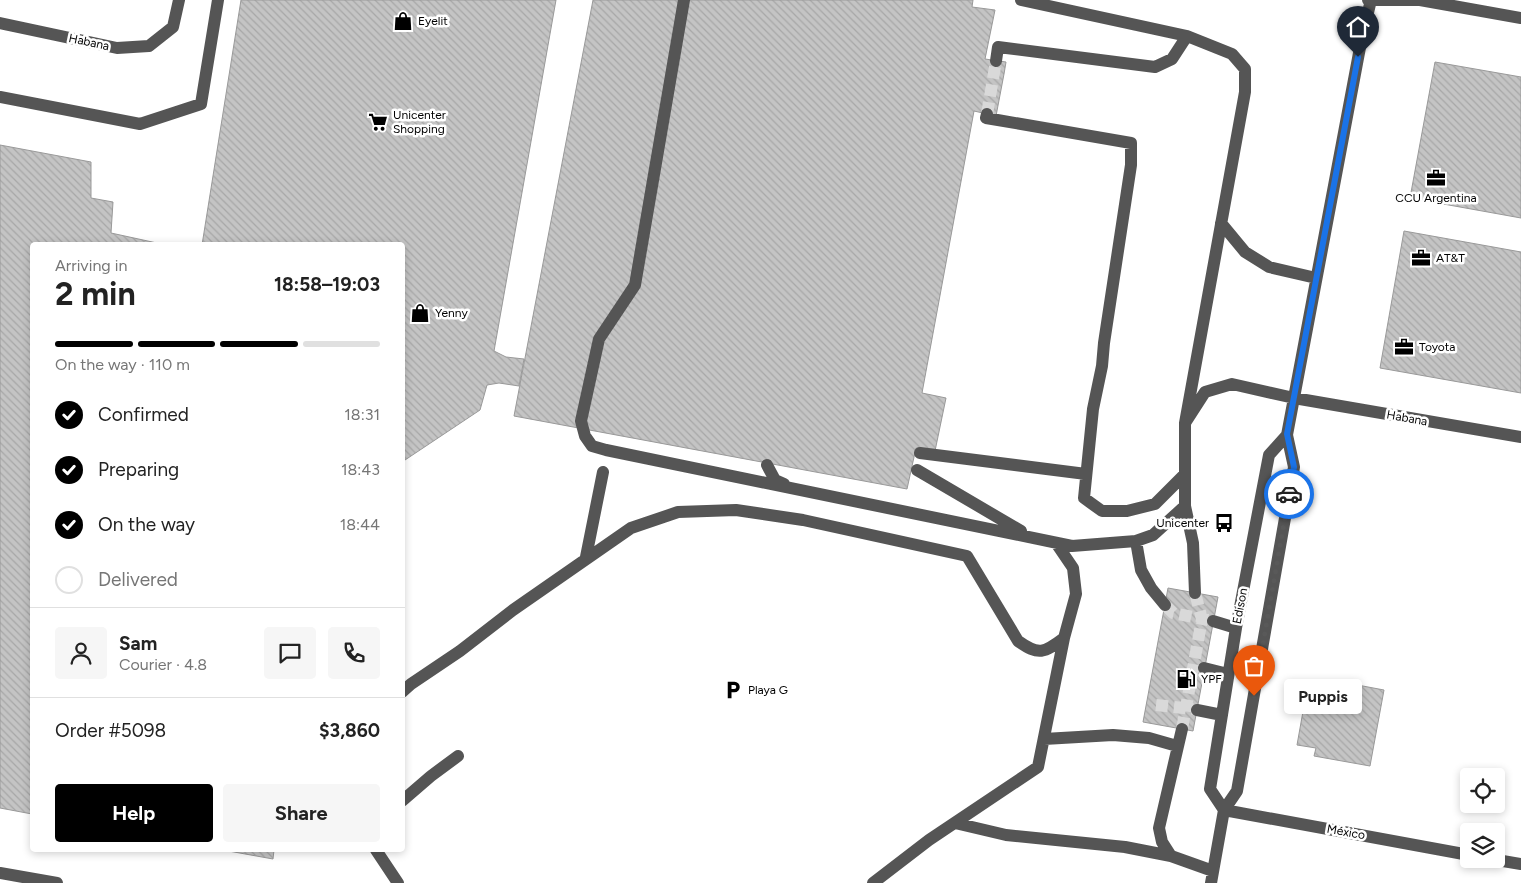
<!DOCTYPE html>
<meta charset="utf-8">
<style>
:root{--surface:#fff;--page:#f6f6f6;--text:#222;--muted:#767676;--line:#e0e0e0;--accent:#000}
body{margin:0;font-family:Figtree,sans-serif;background:var(--page);color:var(--text);height:100vh;display:flex;flex-direction:column;font-size:19px;white-space:nowrap}
*{box-sizing:border-box;margin:0}
p{font-size:16px;color:var(--muted)}
.icon{flex:none;width:28px;height:28px;fill:none;stroke:currentColor;stroke-width:2;stroke-linecap:round;stroke-linejoin:round}
.map{position:relative;flex:1;overflow:hidden}
.side{position:absolute;left:30px;top:242px;width:375px;height:610px;display:flex;flex-direction:column;background:var(--surface);border-radius:5px;box-shadow:0 2px 8px #0003}
.side>*{flex:none}
.controls{position:absolute;left:1460px;top:768px;display:grid;gap:10px}
.controls a{display:grid;place-items:center;width:45px;height:45px;border-radius:5px;background:var(--surface);box-shadow:0 2px 8px #0003;font-size:25px}
.pin{position:absolute;display:grid;place-items:center;width:42px;height:42px;color:#fff;margin:-51px -21px;border-radius:50% 50% 50% 0;rotate:-45deg;box-shadow:0 0 5px #0007}
.pin .icon{rotate:45deg}
.courier{position:absolute;display:grid;place-items:center;width:50px;height:50px;margin:-25px;border:4px solid #1a73e8;border-radius:50%;background:#fff;color:#222;box-shadow:0 1px 6px #0007}
.bubble{position:absolute;height:35px;border-radius:5px;background:var(--surface);box-shadow:0 2px 8px #0003;font-size:16px;font-weight:700;line-height:35px;text-align:center}
.summary em{font-style:normal;font-weight:700}
.summary div{display:flex;flex-direction:column-reverse}
.summary{display:flex;align-items:center;justify-content:space-between;height:85px;padding:0 25px}
h1{font-size:32px;font-weight:700;line-height:38px}
.bar{display:grid;grid-template-columns:repeat(4,1fr);gap:8px 5px;align-content:center;height:60px;padding:0 25px}
.bar i{height:6px;border-radius:4px;background:var(--line)}
.bar .current{background:var(--accent)}
.bar p{grid-column:span 4}
.line{display:flex;align-items:center;gap:12px;padding:0 25px;border-top:1px solid var(--line)}
.line div{flex:1}
.round{display:grid;place-items:center;flex:none;width:52px;height:52px;border-radius:5px;background:var(--page)}
ol{padding:0 25px;list-style:none}
li{display:flex;align-items:center;gap:15px;height:55px}
li p{margin-inline-start:auto}
li .icon{padding:5px;border-radius:50%;background:var(--accent);color:#fff;stroke-width:4}
li:last-child{color:var(--muted)}
li i{width:28px;height:28px;border:2px solid var(--line);border-radius:50%}
.button{display:flex;gap:10px;margin-top:auto;padding:10px 25px}
.button a{flex:1;height:58px;border-radius:5px;background:var(--accent);color:#fff;font-size:20px;font-weight:700;line-height:58px;text-align:center}
.button a+a{background:var(--page);color:var(--text)}
.map>svg:first-child{display:block}
.building{fill:url(#building-back-hatch);stroke:#999}
.lines{fill:none;stroke-linecap:round;stroke-linejoin:round}
.minor-tunnel{stroke:#d9d9d9;stroke-width:12;stroke-dasharray:12 6;stroke-linecap:butt}
.minor{stroke:#555;stroke-width:12}
.done{stroke:#595959;stroke-width:5;stroke-dasharray:0 9}
.route{stroke:#1a73e8;stroke-width:6}
.labels{text-anchor:middle;dominant-baseline:central;stroke-width:5;stroke-linejoin:round;paint-order:stroke}
.poi-label{font-size:12px;fill:#000;stroke:#fff;text-anchor:start}
.street-label{font-size:12px;fill:#000;stroke:#fff}
</style>
<div class="map">
<svg width="1521" height="883" viewBox="0 0 1521 883">
<defs>
<pattern id="building-back-hatch" width="6" height="6" patternUnits="userSpaceOnUse" patternTransform="scale(1.25)"><rect width="6" height="6" fill="#c4c4c4"/><path d="M-1 5l2 2M0 0l6 6M5-1l2 2" fill="none" stroke="#a7a7a7"/></pattern>
</defs>
<rect width="100%" height="100%" fill="#fff"/>
<!-- building -->
<path class="building" d="M241,0H556L494,351L506,357L524,359L519,386L499,383L487,385L480,410L402,462V245H202Z
M593,0H973L972,7L995,10L985,59L1006,62L1004,74L996,116L974,111L922,393L946,398L935,451L916,448L907,489L514,416Z
M1435,62L1521,77V218L1410,198Z
M0,145L91,162V198L113,202L111,233L166,245H32V814L0,808Z
M1404,231L1521,252V393L1380,368Z
M1168,588L1218,597L1193,731L1143,722Z
M1331,680L1384,690L1370,766L1314,756L1316,748L1297,745L1307,689L1329,693Z
M223,850H274L273,859Z"/>
<g class="lines">
<!-- minor-tunnel -->
<path class="minor-tunnel" d="M987,114L996,61
M1165,605L1173,613L1208,620
M1156,705L1193,709
M1182,729L1202,619L1195,593"/>
<!-- minor -->
<path class="minor" d="M684,0L635,285L599,339L581,421L585,436L592,446L606,450L1072,546L1136,541L1153,535L1185,506
M1021,0L1187,36L1232,54L1245,69V92L1185,423
M1368,0H1420L1521,18
M0,23L117,48L149,46L173,27L179,0
M996,61L998,47L1155,67L1172,59L1187,36
M0,97L140,124L201,104L218,0
M987,114L986,118L1131,143V165L1104,343L1102,366L1093,409L1084,498L1102,511H1127L1155,504L1184,475
M1221,223L1245,252L1269,267L1316,278
M920,453L1086,474
M767,465L775,480L784,484
M917,470L1021,531
M1136,541L1141,570L1151,588L1165,605
M586,557L603,472
M1195,593L1193,543L1185,506V423L1205,392L1232,384L1294,398L1521,437
M1213,621L1236,628
M1204,668L1228,674
M402,692L411,684L460,651L513,610L631,528L678,512L736,510L803,520L967,556L1018,641C1039,656 1044,653 1064,638
M1197,710L1222,715
M1044,739L1113,735L1149,738L1177,746
M402,801L431,776L458,756
M1224,810L1210,789L1236,628L1269,455L1287,435
M1224,810L1469,855
M955,823L1006,835L1125,847L1171,856L1213,871
M376,850L398,883
M1171,856L1162,842L1159,828L1182,729
M1491,859L1521,864
M0,873L57,883
M873,883L929,840L1038,767L1064,638L1076,594L1073,568L1056,543
M1211,883L1224,810L1237,791L1294,467L1287,435L1362,37L1371,0"/>
</g>
<g class="lines">
<!-- done -->
<path class="done" d="M1254,696L1289,494"/>
<!-- route -->
<path class="route" d="M1289,494L1294,467L1287,434L1358,57"/>
</g>
<!-- icons -->
<defs>
<g id="shop-bare" transform="scale(1.5)"><path d="M-5-2.5h2.3a2.7 3.5 0 0 1 5.4 0H5L5.5 6h-11ZM-1.5-2.5h3a1.5 2.3 0 0 0-3 0Z" fill="#000" stroke="#fff" stroke-width="2.5" paint-order="stroke"/></g>
<g id="supermarket-bare" transform="scale(1.5)"><path d="M-6-5.5h2.5l.6 2H6L4.5 2H-2.5L-4.4-4H-6ZM-1.5 3.2a1.3 1.3 0 1 0 .1 0ZM3 3.2a1.3 1.3 0 1 0 .1 0Z" fill="#000" stroke="#fff" stroke-width="2.5" paint-order="stroke"/></g>
<g id="office-bare" transform="scale(1.5)"><path d="M-6-3h4V-5.5h4V-3h4V5H-6ZM-1-4.5V-3h2v-1.5ZM-6 0V1H6V0Z" fill="#000" stroke="#fff" stroke-width="2.5" paint-order="stroke"/></g>
<g id="bus-bare" transform="scale(1.5)"><path d="M-5-6H5V4H4V6H2V4H-2V6H-4V4H-5ZM-3.5-4V0h7V-4ZM-3.5 1.2v1.5H-2V1.2ZM2 1.2v1.5H3.5V1.2Z" fill="#000" stroke="#fff" stroke-width="2.5" paint-order="stroke"/></g>
<g id="fuel-bare" transform="scale(1.5)"><path d="M-5.5-6h7V0h2V4h1.3V-2.5L3-4.5l.8-.8L6-3V5H2.5V1h-1V6h-7ZM-4.2-4.7v3.2H.2V-4.7Z" fill="#000" stroke="#fff" stroke-width="2.5" paint-order="stroke"/></g>
<g id="parking-bare" transform="scale(1.5)"><path d="M-3.5-5.5H1a3.5 3.5 0 0 1 0 7H-1V5.5H-3.5ZM-1-3.4V-.6H.8a1.4 1.4 0 0 0 0-2.8Z" fill="#000" stroke="#fff" stroke-width="2.5" paint-order="stroke"/></g>
</defs>
<g fill-rule="evenodd">
<use href="#shop-bare" x="403" y="21"/>
<use href="#supermarket-bare" x="378" y="122"/>
<use href="#office-bare" x="1436" y="178"/>
<use href="#office-bare" x="1421" y="258"/>
<use href="#shop-bare" x="420" y="313"/>
<use href="#office-bare" x="1404" y="347"/>
<use href="#bus-bare" x="1224" y="523"/>
<use href="#fuel-bare" x="1186" y="679"/>
<use href="#parking-bare" x="733" y="690"/>
</g>
<g class="labels">
<!-- poi labels -->
<g class="poi-label">
<text x="418" y="21">Eyelit</text>
<text x="393" y="115">Unicenter<tspan x="393" dy="14">Shopping</tspan></text>
<text x="1436" y="198" text-anchor="middle">CCU Argentina</text>
<text x="1436" y="258">AT&amp;T</text>
<text x="435" y="313">Yenny</text>
<text x="1419" y="347">Toyota</text>
<text x="1209" y="523" text-anchor="end">Unicenter</text>
<text x="1201" y="679">YPF</text>
<text x="748" y="690">Playa G</text>
</g>
<!-- street labels -->
<g class="street-label">
<text transform="translate(89 42) rotate(12)">Habana</text>
<text transform="translate(1407 418) rotate(10)">Habana</text>
<text transform="translate(1240 606) rotate(-79)">Edison</text>
<text transform="translate(1346 832) rotate(10)">México</text>
</g>
</g>
</svg>
<div class="controls">
<a><svg class="icon" aria-label="locate" viewBox="0 0 24 24"><circle cx="12" cy="12" r="6"/><path d="M12 2v4M12 18v4M2 12h4M18 12h4"/></svg></a>
<a><svg class="icon" aria-label="layers" viewBox="0 0 24 24"><path d="M12 4l9 5-9 5-9-5zM3 14l9 5 9-5"/></svg></a>
</div>
<div class="pin" style="left:1254px;top:696px;background:#ea580c"><svg class="icon" aria-label="bag" viewBox="0 0 24 24"><path d="M5 8h14l-1 12H6zM9 8a3 3 0 0 1 6 0"/></svg></div>
<div class="pin" style="left:1358px;top:57px;background:#1f2937"><svg class="icon" aria-label="home" viewBox="0 0 24 24"><path d="M3 11l9-7 9 7M6 9v11h12V9"/></svg></div>
<div class="courier" style="left:1289px;top:494px"><svg class="icon" aria-label="car" viewBox="0 0 24 24"><path d="M5 17H2v-5l4-1 3-4h7l3 4 3 1v5h-3M9 17h6M6 11h13"/><circle cx="7" cy="17" r="2"/><circle cx="17" cy="17" r="2"/></svg></div>
<div class="bubble" style="left:1284px;top:679px;width:78px">Puppis</div>
<section class="side">
<div class="summary"><div><h1>2 min</h1><p>Arriving in</p></div><em>18:58–19:03</em></div>
<div class="bar"><i class="current"></i><i class="current"></i><i class="current"></i><i></i><p>On the way · 110 m</p></div>
<ol>
<li><svg class="icon" aria-label="check" viewBox="0 0 24 24"><path d="M5 12l5 5 9-10"/></svg>Confirmed<p>18:31</p></li>
<li><svg class="icon" aria-label="check" viewBox="0 0 24 24"><path d="M5 12l5 5 9-10"/></svg>Preparing<p>18:43</p></li>
<li><svg class="icon" aria-label="check" viewBox="0 0 24 24"><path d="M5 12l5 5 9-10"/></svg>On the way<p>18:44</p></li>
<li><i></i>Delivered</li>
</ol>
<div class="line" style="height:90px"><a class="round"><svg class="icon" aria-label="person" viewBox="0 0 24 24"><circle cx="12" cy="8" r="4"/><path d="M4 21q1-7 8-7t8 7"/></svg></a><div><b>Sam</b><p>Courier · 4.8</p></div><a class="round"><svg class="icon" aria-label="chat" viewBox="0 0 24 24"><path d="M4 5h16v11H9l-5 4z"/></svg></a><a class="round"><svg class="icon" aria-label="phone" viewBox="0 0 24 24"><path d="M5 4h4l2 5-3 2q2 4 5 5l2-3 5 2v4C11 20 4 13 5 4z"/></svg></a></div>
<div class="line" style="height:65px"><div>Order #5098</div><b>$3,860</b></div>
<div class="button"><a>Help</a><a>Share</a></div>
</section>
</div>
